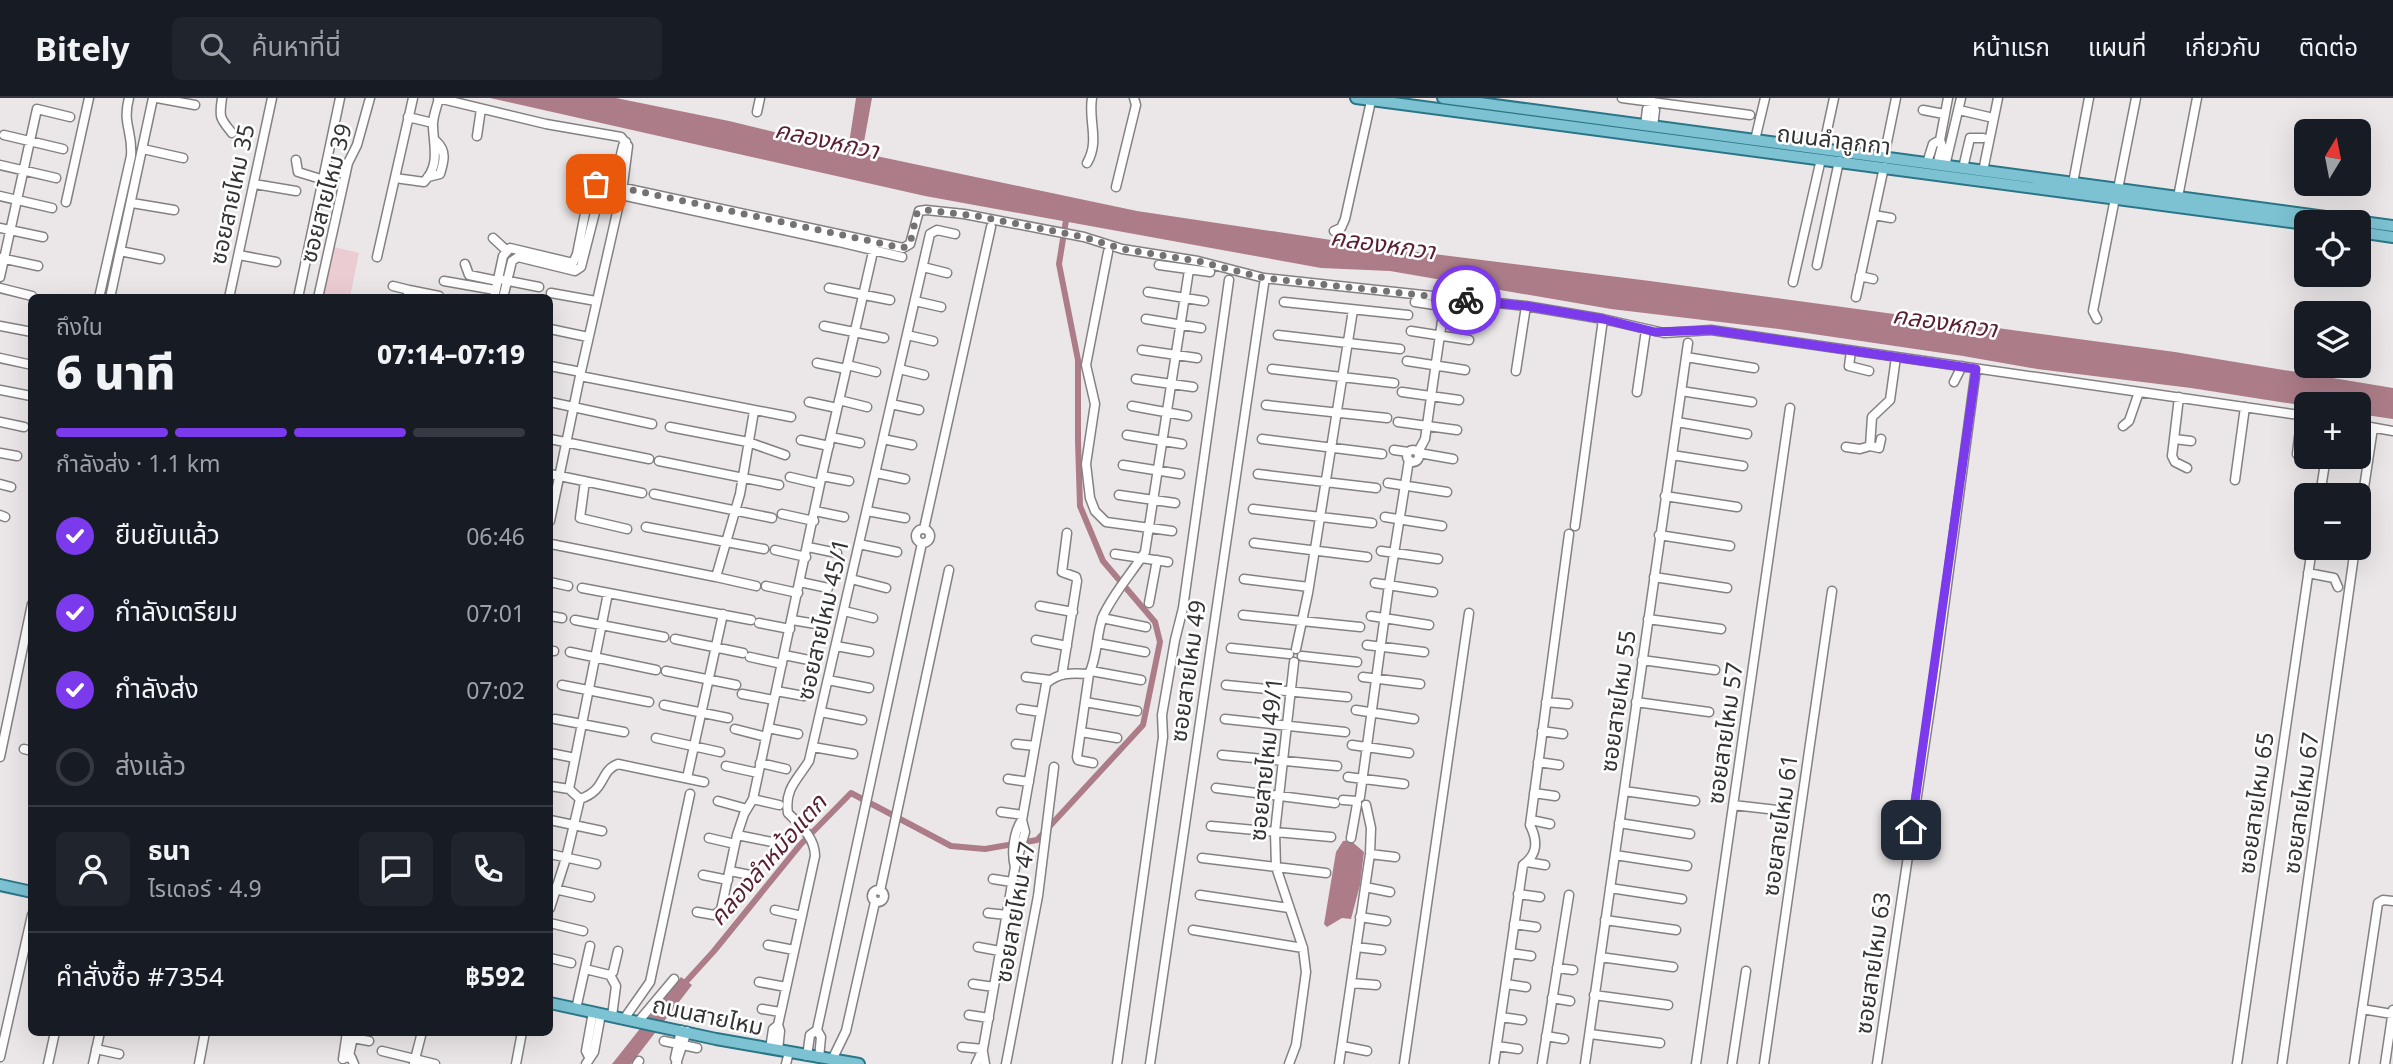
<!DOCTYPE html>
<html lang="th">
<meta charset="utf-8">
<style>
:root{--surface:#171b24;--page:#20242c;--text:#f1f3f6;--muted:#9ea1a6;--line:#363941;--accent:#7c3aed}
body{margin:0;font-family:"Noto Sans","Noto Sans Thai",sans-serif;background:var(--page);color:var(--text);height:100vh;display:flex;flex-direction:column;font-size:26px;white-space:nowrap}
*{box-sizing:border-box;margin:0}
p{font-size:23px;color:var(--muted)}
.icon{flex:none;width:38px;height:38px;fill:none;stroke:currentColor;stroke-width:2;stroke-linecap:round;stroke-linejoin:round}
.map{position:relative;flex:1;overflow:hidden}
.panel{position:absolute;left:28px;top:196px;width:525px;height:742px;display:flex;flex-direction:column;background:var(--surface);border-radius:10px;box-shadow:0 7px 28px #0002}
.panel>*{flex:none}
.needle{width:46px;rotate:10deg}
.buttons{position:absolute;left:2294px;top:21px;display:grid;gap:14px}
.buttons a{display:grid;place-items:center;width:77px;height:77px;border-radius:10px;background:var(--surface);box-shadow:0 7px 28px #0002;font-size:35px}
.pin{position:absolute;display:grid;place-items:center;width:60px;height:60px;color:#fff;margin:-30px;border-radius:14px;box-shadow:0 4px 10px #0006}
.courier{position:absolute;display:grid;place-items:center;width:70px;height:70px;margin:-35px;border:5px solid #7c3aed;border-radius:50%;background:#fff;color:#222;box-shadow:0 2px 9px #0007}
.head em{font-style:normal;font-weight:800}
.head div{display:flex;flex-direction:column-reverse}
.head{display:flex;align-items:center;justify-content:space-between;height:119px;padding:0 28px}
h1{font-size:46px;font-weight:800;line-height:52px}
.bar{display:grid;grid-template-columns:repeat(4,1fr);gap:10px 7px;align-content:center;height:84px;padding:0 28px}
.bar i{height:9px;border-radius:5px;background:var(--line)}
.bar .selected{background:var(--accent)}
.bar p{grid-column:span 4}
.line{display:flex;align-items:center;gap:18px;padding:0 28px;border-top:2px solid var(--line)}
.line div{flex:1}
.round{display:grid;place-items:center;flex:none;width:74px;height:74px;border-radius:10px;background:var(--page)}
ol{padding:0 28px;list-style:none}
li{display:flex;align-items:center;gap:21px;height:77px}
li p{margin-inline-start:auto}
li .icon{padding:7px;border-radius:50%;background:var(--accent);color:#fff;stroke-width:4}
li:last-child{color:var(--muted)}
li i{width:38px;height:38px;border:4px solid var(--line);border-radius:50%}
header{display:flex;align-items:center;gap:42px;box-sizing:border-box;height:98px;padding:0 35px;background:var(--surface);border-bottom:2px solid var(--line)}
header strong{font-size:33px}
nav{display:flex;gap:38px;margin-inline-start:auto;font-size:24px}
.search{width:490px;height:63px;background:var(--page);display:flex;align-items:center;gap:18px;box-sizing:border-box;padding:0 24px;border-radius:10px;color:var(--muted);font-size:26px}
.map>svg:first-child{display:block}
.green{fill:#ecccd3}
.water{fill:#ac7d89}
.lines{fill:none;stroke-linecap:round;stroke-linejoin:round}
.canal{stroke:#ac7d89;stroke-width:6}
.minor-casing{stroke:#858182;stroke-width:11}
.major-casing{stroke:#2a7687;stroke-width:14}
.minor{stroke:#fff;stroke-width:8}
.major{stroke:#7cc2d2;stroke-width:10}
.done{stroke:#747272;stroke-width:7;stroke-dasharray:0 12.6}
.route{stroke:#7c3aed;stroke-width:9}
.labels{text-anchor:middle;dominant-baseline:central;stroke-width:5;stroke-linejoin:round;paint-order:stroke}
.street-label{font-size:23px;fill:#343333;stroke:#fff}
.water-label{font-size:24px;font-style:italic;fill:#5a1e32;stroke:#fff}
</style>
<header>
<strong>Bitely</strong>
<div class="search"><svg class="icon" aria-label="search" viewBox="0 0 24 24"><circle cx="10" cy="10" r="6"/><path d="M15 15l6 6"/></svg>ค้นหาที่นี่</div>
<nav><a>หน้าแรก</a><a>แผนที่</a><a>เกี่ยวกับ</a><a>ติดต่อ</a></nav>
</header>
<div class="map">
<svg width="2393" height="966" viewBox="0 0 2393 966">
<rect width="100%" height="100%" fill="#ebe7e8"/>
<!-- green -->
<path class="green" d="M334,149L359,155L350,199H323Z"/>
<!-- water -->
<path class="water" d="M490,0H616L729,23L848,52L856,0H872L862,55L1137,113L1378,149L1650,183L2175,254L2393,290V321L2359,316V306L2306,308L2191,290L2037,271L1963,258L1779,231L1611,211L1390,173L1321,170L925,98Z
M1350,742L1364,754L1360,787L1351,821L1342,820L1327,829L1324,826L1336,754L1343,743Z
M681,879L692,887L631,966H612Z"/>
<g class="lines">
<!-- canal -->
<path class="canal" d="M683,887L714,853L800,747L851,695L951,748L985,751L1037,742L1143,627L1160,544L1155,524L1103,463L1080,408L1078,343V262L1059,166L1067,116"/>
<!-- minor casing -->
<g class="minor-casing">
<path id="minor" d="M157,0L195,7
M222,0C219,20 220,20 232,35
M438,0L546,26L621,39L628,48L622,94
M1622,0L1750,17
M1651,7L1655,12L1653,29
M1923,12L1944,16
M1959,12L1989,19
M757,14L760,0
M408,19L433,25
M1645,28L1647,11L1652,3
M4,37L63,51
M477,38L481,11
M1755,42L1765,0
M143,51L183,60
M1823,51L1834,0
M1884,59L1896,0
M296,62L298,74L324,82
M1087,65C1100,43 1088,23 1092,0
M1927,65L1933,46L1940,42
M0,67L56,80
M1937,67L1942,48L1940,42L1948,0
M1945,68L1961,0
M1963,70L1970,40H1983
M1983,73L1998,0
M428,79L440,76C444,63 447,53 436,43
M395,80L424,84C440,67 434,50 433,29C432,20 437,9 439,0
M2073,85L2089,0
M254,86L296,93
M1116,89L1136,7L1134,0
M613,91L623,48L626,44
M2118,91L2136,0
M0,98L52,110
M2178,99L2197,0
M66,104L89,0
M132,105L174,112
M1874,117L1891,120
M0,130L43,139
M1334,133L1341,130L1345,121L1371,3
M493,140L506,152
M839,144L902,159
M120,153L160,161
M1108,154L1086,267L1095,306L1086,366L1090,400L1095,413L1106,424L1172,433
M239,157L276,164
M377,159L413,0
M0,160L38,168
M465,166L469,177L498,183
M1159,167L1210,174
M1817,167L1839,63
M923,169L947,175
M1860,178L1873,181
M0,179L37,11L70,19
M504,182L539,189
M444,183L495,192
M1793,184L1821,61
M393,188L409,192
M0,190L32,198
M829,190L890,202
M1148,194L1204,203
M551,195L596,203
M1856,199L1884,69
M99,200L131,58C133,33 122,26 129,0
M110,200L153,0
M229,200L272,0
M298,200L340,0
M318,200L348,65L357,47L370,0
M407,200L409,192L439,198
M494,200L503,158L510,150L573,165L577,156L589,95L592,89L601,85L903,150L910,146L919,113L926,112L964,116L1084,139L1122,151L1198,163L1264,180L1526,208L1603,221L1664,235L1711,232L2306,318
M503,200L512,163L518,159L575,173L581,169L600,95H612L839,144L841,138
M915,203L941,209
M1284,204L1408,217
M1415,204L1474,213
M1146,221L1201,230
M2097,221L2093,213L2115,100
M0,228L32,234
M824,228L884,240
M550,231L588,239
M1411,233L1469,242
M907,237L933,243
M1278,237L1400,251
M1142,252L1197,260
M1851,253L1849,268L1869,273
M1686,259L1754,270
M0,260L32,267
M1407,263L1465,272
M817,265L846,271
M847,267L876,274
M550,268L581,274
M899,271L924,277
M1272,271L1394,285
M1516,273L1526,208
M580,278L618,110
M1136,281L1193,289
M1954,284L1962,268
M0,292L31,298
M1681,293L1752,304
M1402,294L1459,302
M1637,294L1646,232
M2179,299L2172,358L2175,364L2187,370
M839,302L867,309
M550,304L652,326
M809,304L837,310
M891,306L919,312
M1266,307L1387,320
M1132,308L1187,318
M0,324L24,329
M1398,324L1457,332
M1677,324L1747,336
M2359,327L2393,333
M2123,328L2129,323L2139,294
M670,329L748,344L785,357
M1127,337L1182,346
M831,339L860,345
M550,341L649,361
M883,341L912,347
M1262,341L1382,356
M1881,341L1879,350L1870,348L1872,319L1890,302L1896,259
M2174,341L2191,343
M801,342L829,348
M1846,349L1860,351L1870,348
M1407 358a6 6 0 1 1 12 0a6 6 0 1 1-12 0Z
M1394,352L1408,354
M1418,354L1425,341L1444,209
M0,355L17,358
M1419,355L1453,361
M2305,355L2306,347
M2297,356L2299,339L2303,335H2306
M1672,357L1743,368
M2359,357L2364,328
M659,363L779,387
M1123,367L1180,376
M876,375L905,381
M550,376L642,395
M1258,376L1376,390
M822,378L849,383
M790,379L820,386
M2235,382L2245,309
M585,383L580,420L627,431
M1388,385L1447,394
M0,386L11,389
M654,396L772,420
M1119,397L1175,405
M2320,397L2326,359
M1665,398L1737,409
M1253,411L1372,425
M815,413L844,419
M867,413L905,420
M782,416L814,423
M0,417L5,419
M1385,419L1442,428
M550,423L580,278L791,319
M2359,423L2373,330
M1575,428L1603,221
M646,429L764,451
M924,431L991,129
M916 438a7 7 0 1 1 14 0a7 7 0 1 1-14 0Z
M1659,437L1730,448
M1254,445L1367,459
M551,446L716,479L740,396L754,313
M859,446L897,454
M808,449L837,455
M775,452L806,459
M1381,453L1438,461
M1115,456L1168,464
M2308,475L2334,480L2338,489
M716,479L756,488
M1654,479L1727,490
M851,481L886,490
M1244,481L1309,489
M550,484L568,488
M800,484L828,490
M1375,485L1433,494
M766,488L798,495
M582,490L751,522
M1149,505L1157,462
M1040,508L1073,514
M844,513L873,520
M1243,517L1360,529
M550,518L562,520
M1371,518L1429,527
M1102,520L1146,529
M1648,521L1721,531
M575,522L664,539
M792,522L822,527
M759,525L790,531
M675,541L743,555
M1036,542L1067,548
M1097,545L1145,554
M1367,547L1424,554
M836,548L869,554
M1231,550L1289,556
M1296,551L1308,495L1353,212
M550,553H554
M570,554L656,572
M784,557L814,563
M1302,558L1357,564
M750,559L782,566
M1642,562L1715,572
M666,573L736,587
M1091,573L1141,582
M1089,576L1077,659L1078,662L1093,665
M1062,577L1077,483L1076,479L1062,474L1067,435
M1026,579L1050,582
M1363,579L1420,586
M828,582L869,590
M562,587L649,604
M1226,587L1347,599
M776,593L804,598
M742,596L774,602
M1085,604L1137,613
M1546,604L1568,606
M1636,604L1709,614
M664,607L728,620
M1021,611L1041,614
M1356,612L1414,621
M821,614L862,622
M555,621L624,634
M1225,621L1345,634
M768,630L798,636
M735,631L766,639
M1542,633L1563,636
M1081,634L1117,640
M656,640L720,654
M1016,646L1035,648
M1352,647L1409,655
M813,649L853,656
M24,651L32,653
M550,655L575,660
M1222,657L1337,668
M0,659L32,506
M1538,664L1559,667
M760,665L786,671
M726,668L758,675
M1348,679L1404,686
M687,680L723,516
M1008,681L1029,684
M550,688L569,691
M1216,690L1335,705
M1624,693L1695,703
M1534,695L1555,698
M1360,699L1389,487L1409,362
M580,701C607,692 599,673 618,666L704,684
M753,701L779,707
M1343,702L1357,703
M718,703L747,711
M1733,707L1777,712
M1001,714L1023,717
M550,722L602,733
M1531,722L1550,726
M1619,725L1690,736
M1211,728L1331,739
M737,737L772,744
M709,740L735,746
M1351,740L1357,706
M550,756L596,766
M1370,756L1395,759
M1615,757L1687,768
M1202,760L1326,775
M1527,764L1545,767
M1015,769C1011,755 1014,733 1022,722L1046,586C1058,574 1073,575 1089,576C1098,558 1096,536 1103,518C1114,494 1132,475 1145,454L1189,172
M730,773L755,778
M703,777L728,782
M993,781L1012,784
M1365,789L1390,794
M550,790L590,799
M1610,790L1682,801
M872 798a6 6 0 1 1 12 0a6 6 0 1 1-12 0Z
M880,793L949,472
M1518,796L1540,799
M1200,797L1289,810
M550,810L566,760L580,701L569,691L608,495
M775,812L802,818
M697,814L714,817L721,812L737,737L744,716L753,701L820,386L875,145
M988,815L1007,817
M1360,819L1386,823
M1605,822L1676,832
M550,825L583,833
M1514,826L1536,829
M1193,832L1303,850
M768,847L794,852
M978,849L1000,853
M1356,849L1381,852
M1510,855L1531,858
M1600,859L1673,869
M550,860L571,865
M1557,870L1573,872
M585,871L610,877L613,874L618,853
M610,877L616,888L612,918
M759,884L786,889
M1351,885L1376,887
M973,886L994,889
M1506,886L1526,889
M1594,897L1668,907
M1552,900L1570,903
M576,911L590,848
M762,911L780,914
M2362,911L2392,916
M969,917L989,920
M1501,919L1522,922
M624,921L650,884L690,696
M638,924L674,881
M778,927L780,933L778,952
M817,932L821,939L819,960
M1590,936L1660,945
M1546,938L1564,941
M353,940L369,943
M664,943L697,950
M1342,948L1367,953
M1497,948L1518,951
M962,949L983,951
M96,951L119,956
M770,951L773,931L778,927L815,758C815,740 801,728 788,715C784,691 798,681 809,663L930,136L937,132L955,136
M382,953L435,966
M983,954L985,966
M349,958L354,934
M807,958L810,937L817,932L922,445
M0,959L32,817
M589,959L586,953L593,914
M344,960L351,959L354,966
M343,961L347,934
M832,962L846,933L875,804
M414,965L422,934
M677,965L675,960L681,932
M48,966L55,934
M93,966L100,934
M199,966L205,934
M516,966L522,934
M586,966L594,954L601,916
M637,966L639,963
M676,966L687,933
M786,966L789,954
M976,966L983,951L1015,769L1025,734L1022,722
M1006,966L1038,798L1054,669
M1117,966L1163,639L1162,617L1175,542L1183,510L1229,182
M1150,966L1264,186
M1289,966L1296,947L1306,874L1303,850L1276,769L1275,734L1294,564
M1339,966L1370,756L1371,730L1366,707
M1404,966L1469,515
M1494,966L1523,767C1538,756 1538,743 1530,727L1569,436
M1542,966L1569,797
M1585,966L1688,245
M1696,966L1790,310
M1732,966L1746,873
M1764,966L1832,493
M1877,966L1934,584L1976,271
M2237,966L2312,450
M2282,966L2355,450
M2354,966L2378,805L2383,802L2393,803
M2385,966L2393,912"/>
</g>
<!-- major casing -->
<g class="major-casing">
<path id="major" d="M1356,0L2306,126
M1443,0L2393,128
M2359,134L2393,139
M0,787L32,794
M550,905L716,941L859,966"/>
</g>
<!-- minor -->
<use href="#minor" class="minor"/>
<!-- major -->
<use href="#major" class="major"/>
</g>
<g class="lines">
<!-- done -->
<path class="done" d="M596,86L614,88L903,150L910,146L917,115L926,112L977,118L1084,139L1122,151L1198,163L1264,180L1466,202"/>
<!-- route -->
<path class="route" d="M1466,202L1526,208L1603,221L1655,234L1711,232L1976,271L1911,732"/>
</g>
<g class="labels">
<!-- street labels -->
<g class="street-label">
<text transform="translate(1834 41) rotate(7)">ถนนลำลูกกา</text>
<text transform="translate(325 95) rotate(-75)">ซอยสายไหม 39</text>
<text transform="translate(231 96) rotate(-78)">ซอยสายไหม 35</text>
<text transform="translate(822 521) rotate(-77)">ซอยสายไหม 45/1</text>
<text transform="translate(1187 573) rotate(-82)">ซอยสายไหม 49</text>
<text transform="translate(1617 603) rotate(-82)">ซอยสายไหม 55</text>
<text transform="translate(1724 635) rotate(-82)">ซอยสายไหม 57</text>
<text transform="translate(1265 661) rotate(-84)">ซอยสายไหม 49/1</text>
<text transform="translate(2255 705) rotate(-82)">ซอยสายไหม 65</text>
<text transform="translate(2300 705) rotate(-82)">ซอยสายไหม 67</text>
<text transform="translate(1779 727) rotate(-82)">ซอยสายไหม 61</text>
<text transform="translate(1014 814) rotate(-80)">ซอยสายไหม 47</text>
<text transform="translate(1872 865) rotate(-82)">ซอยสายไหม 63</text>
<text transform="translate(708 917) rotate(12)">ถนนสายไหม</text>
</g>
<!-- water labels -->
<g class="water-label">
<text transform="translate(827 41) rotate(12)">คลองหกวา</text>
<text transform="translate(1383 145) rotate(8)">คลองหกวา</text>
<text transform="translate(1945 223) rotate(8)">คลองหกวา</text>
<text transform="translate(767 761) rotate(-49)">คลองลำหม้อแตก</text>
</g>
</g>
</svg>
<div class="buttons">
<a><svg class="needle" viewBox="-14 -14 28 28"><path d="M0-13l5 13h-10z" fill="#e53935"/><path d="M0 13l5-13h-10z" fill="#9ea1a6"/></svg></a>
<a><svg class="icon" aria-label="locate" viewBox="0 0 24 24"><circle cx="12" cy="12" r="6"/><path d="M12 2v4M12 18v4M2 12h4M18 12h4"/></svg></a>
<a><svg class="icon" aria-label="layers" viewBox="0 0 24 24"><path d="M12 4l9 5-9 5-9-5zM3 14l9 5 9-5"/></svg></a>
<a>+</a>
<a>−</a>
</div>
<div class="pin" style="left:596px;top:86px;background:#ea580c"><svg class="icon" aria-label="bag" viewBox="0 0 24 24"><path d="M5 8h14l-1 12H6zM9 8a3 3 0 0 1 6 0"/></svg></div>
<div class="pin" style="left:1911px;top:732px;background:#1f2937"><svg class="icon" aria-label="home" viewBox="0 0 24 24"><path d="M3 11l9-7 9 7M6 9v11h12V9"/></svg></div>
<div class="courier" style="left:1466px;top:202px"><svg class="icon" aria-label="bike" viewBox="0 0 24 24"><circle cx="6" cy="16" r="4"/><circle cx="18" cy="16" r="4"/><path d="M6 16l4-8h5l3 8M10 8l3 8H6M13 5h3"/></svg></div>
<section class="panel">
<div class="head"><div><h1>6 นาที</h1><p>ถึงใน</p></div><em>07:14–07:19</em></div>
<div class="bar"><i class="selected"></i><i class="selected"></i><i class="selected"></i><i></i><p>กำลังส่ง · 1.1 km</p></div>
<ol>
<li><svg class="icon" aria-label="check" viewBox="0 0 24 24"><path d="M5 12l5 5 9-10"/></svg>ยืนยันแล้ว<p>06:46</p></li>
<li><svg class="icon" aria-label="check" viewBox="0 0 24 24"><path d="M5 12l5 5 9-10"/></svg>กำลังเตรียม<p>07:01</p></li>
<li><svg class="icon" aria-label="check" viewBox="0 0 24 24"><path d="M5 12l5 5 9-10"/></svg>กำลังส่ง<p>07:02</p></li>
<li><i></i>ส่งแล้ว</li>
</ol>
<div class="line" style="height:126px"><a class="round"><svg class="icon" aria-label="person" viewBox="0 0 24 24"><circle cx="12" cy="8" r="4"/><path d="M4 21q1-7 8-7t8 7"/></svg></a><div><b>ธนา</b><p>ไรเดอร์ · 4.9</p></div><a class="round"><svg class="icon" aria-label="chat" viewBox="0 0 24 24"><path d="M4 5h16v11H9l-5 4z"/></svg></a><a class="round"><svg class="icon" aria-label="phone" viewBox="0 0 24 24"><path d="M5 4h4l2 5-3 2q2 4 5 5l2-3 5 2v4C11 20 4 13 5 4z"/></svg></a></div>
<div class="line" style="height:91px"><div>คำสั่งซื้อ #7354</div><b>฿592</b></div>
</section>
</div>
